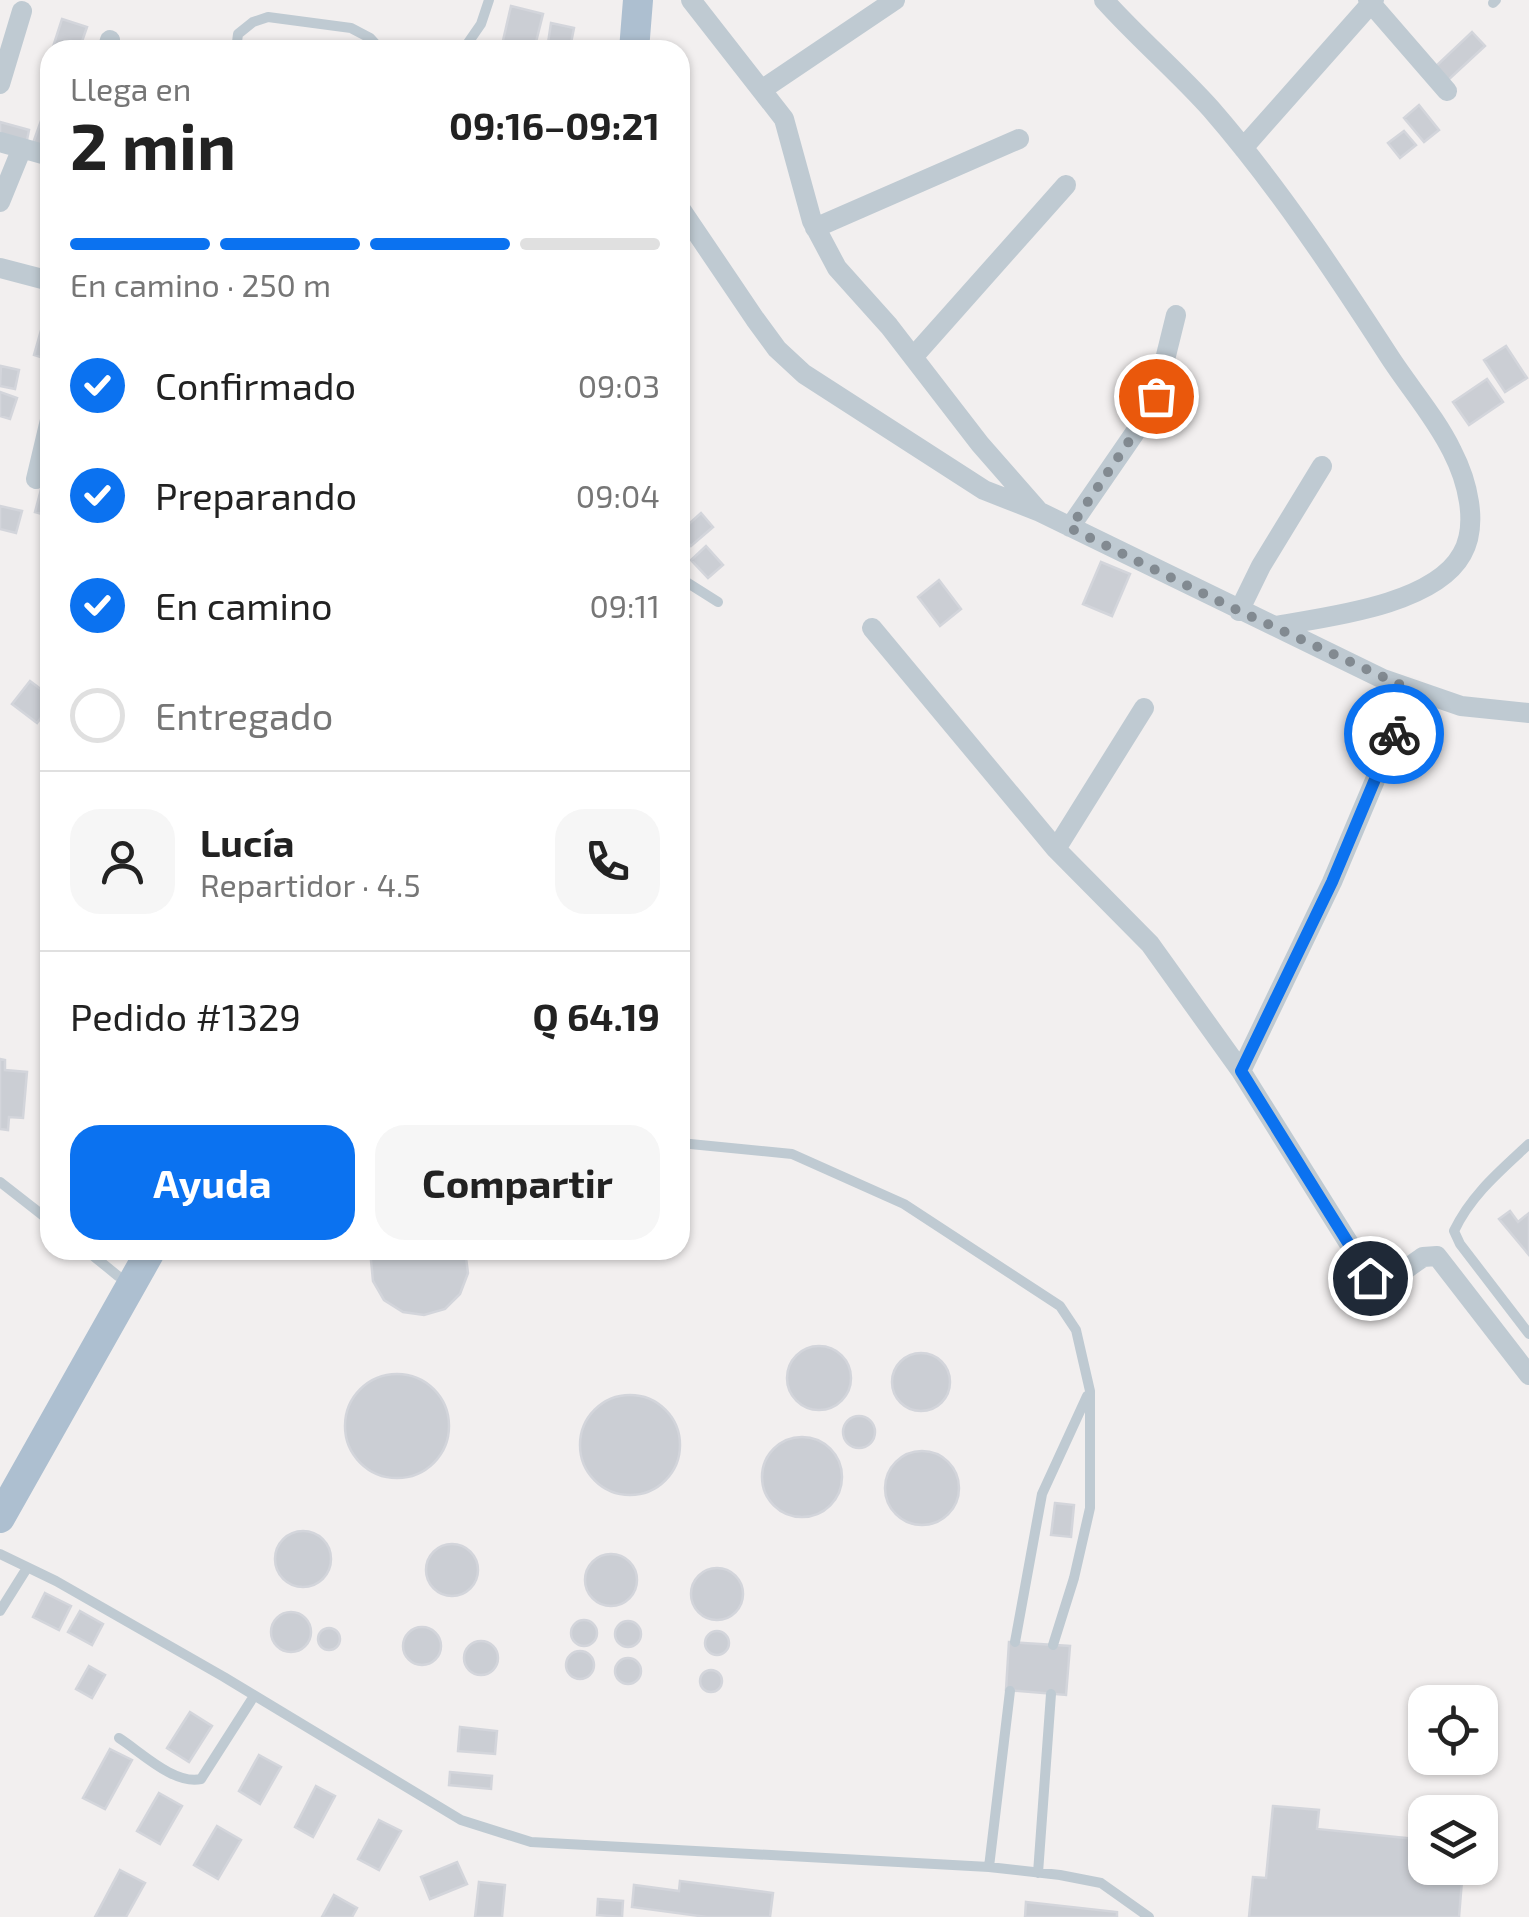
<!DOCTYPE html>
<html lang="es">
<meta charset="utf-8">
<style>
:root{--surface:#fff;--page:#f6f6f6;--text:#222;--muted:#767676;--line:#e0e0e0;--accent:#0b72f0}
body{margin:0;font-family:"Exo 2",sans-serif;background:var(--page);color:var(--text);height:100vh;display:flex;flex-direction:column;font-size:38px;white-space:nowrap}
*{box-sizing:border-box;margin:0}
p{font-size:32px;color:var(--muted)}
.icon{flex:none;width:55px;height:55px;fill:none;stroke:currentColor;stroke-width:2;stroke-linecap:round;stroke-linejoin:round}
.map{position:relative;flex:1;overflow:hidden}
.details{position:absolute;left:40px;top:40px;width:650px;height:1220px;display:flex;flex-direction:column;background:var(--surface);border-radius:30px;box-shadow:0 2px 8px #0004}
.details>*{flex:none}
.tools{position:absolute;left:1408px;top:1685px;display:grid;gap:20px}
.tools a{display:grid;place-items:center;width:90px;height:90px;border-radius:20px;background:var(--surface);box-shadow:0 2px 8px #0004;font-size:50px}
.pin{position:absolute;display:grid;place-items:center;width:85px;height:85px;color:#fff;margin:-42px;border:5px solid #fff;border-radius:50%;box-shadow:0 2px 10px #0007}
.courier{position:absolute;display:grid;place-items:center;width:100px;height:100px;margin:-50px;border:8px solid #0b72f0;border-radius:50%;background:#fff;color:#222;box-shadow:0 2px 12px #0007}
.summary em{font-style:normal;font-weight:700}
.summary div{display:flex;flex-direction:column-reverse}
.summary{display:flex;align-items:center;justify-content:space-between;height:170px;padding:0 30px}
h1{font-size:65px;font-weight:700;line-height:75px}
.bar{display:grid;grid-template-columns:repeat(4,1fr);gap:15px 10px;align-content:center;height:120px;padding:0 30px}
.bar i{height:12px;border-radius:8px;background:var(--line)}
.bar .active{background:var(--accent)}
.bar p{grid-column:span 4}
.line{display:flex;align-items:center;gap:25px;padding:0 30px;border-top:2px solid var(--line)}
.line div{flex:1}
.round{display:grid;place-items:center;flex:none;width:105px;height:105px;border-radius:30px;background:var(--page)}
ol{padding:0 30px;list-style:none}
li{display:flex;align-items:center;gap:30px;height:110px}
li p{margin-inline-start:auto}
li .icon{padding:10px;border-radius:50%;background:var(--accent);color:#fff;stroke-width:4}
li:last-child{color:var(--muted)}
li i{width:55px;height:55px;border:5px solid var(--line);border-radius:50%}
.primary-button{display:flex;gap:20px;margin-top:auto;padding:20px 30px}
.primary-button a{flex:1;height:115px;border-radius:30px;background:var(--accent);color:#fff;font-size:40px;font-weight:700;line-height:115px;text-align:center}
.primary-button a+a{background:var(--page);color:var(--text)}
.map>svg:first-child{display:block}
.building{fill:#cbced4;stroke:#d3d5db;stroke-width:2.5}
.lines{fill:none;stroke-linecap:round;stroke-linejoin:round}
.lane{stroke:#bfcad2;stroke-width:10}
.street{stroke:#bfcad2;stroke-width:20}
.primary{stroke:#adbfd0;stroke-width:30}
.done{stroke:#828a91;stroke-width:10;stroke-dasharray:0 18}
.route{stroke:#0b72f0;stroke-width:12}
</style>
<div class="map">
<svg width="1529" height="1917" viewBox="0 0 1529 1917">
<rect width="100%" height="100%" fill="#f2efef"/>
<!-- building -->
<path class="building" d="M511,6L543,14L534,50L502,45Z
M62,19L87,27L79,50H52Z
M551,23L574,28L570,48L548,43Z
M1472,32L1485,46L1447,81L1434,68Z
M1419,105L1439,130L1424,142L1404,118Z
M42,118L50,121V150L33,143Z
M0,122L29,130L26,145L0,138Z
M1404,131L1416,145L1400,158L1388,143Z
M46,313L50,314V360L34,355Z
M1506,346L1527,378L1505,392L1484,360Z
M1,366L19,370L15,389L0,386Z
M1487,379L1503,402L1469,425L1453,402Z
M0,392L17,398L10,419L0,416Z
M43,482L50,484V516L35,512Z
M0,506L22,511L16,533L0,529Z
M701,513L713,527L691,546L680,532Z
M706,546L723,565L708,578L691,560Z
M1101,562L1130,574L1112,616L1083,604Z
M939,580L961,609L940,626L918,597Z
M30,681L50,696V706L37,723L12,704Z
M0,1059L5,1060V1070L27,1072L23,1118L9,1117L8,1130L0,1129Z
M1510,1211L1518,1222L1529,1213V1255L1499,1219Z
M374,1250H465L468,1273L460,1294L445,1309L424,1315L403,1312L384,1300L373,1281L371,1260Z
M787 1378a32 32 0 1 1 64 0a32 32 0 1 1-64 0Z
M892 1382a29 29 0 1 1 58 0a29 29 0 1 1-58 0Z
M345 1426a52 52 0 1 1 104 0a52 52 0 1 1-104 0Z
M580 1445a50 50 0 1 1 100 0a50 50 0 1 1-100 0Z
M843 1432a16 16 0 1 1 32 0a16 16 0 1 1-32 0Z
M762 1477a40 40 0 1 1 80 0a40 40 0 1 1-80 0Z
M885 1488a37 37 0 1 1 74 0a37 37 0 1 1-74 0Z
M1055,1503L1074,1505L1071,1537L1051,1535Z
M275 1559a28 28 0 1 1 56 0a28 28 0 1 1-56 0Z
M426 1570a26 26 0 1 1 52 0a26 26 0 1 1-52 0Z
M585 1580a26 26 0 1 1 52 0a26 26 0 1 1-52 0Z
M691 1594a26 26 0 1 1 52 0a26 26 0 1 1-52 0Z
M45,1593L71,1606L59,1630L33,1617Z
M80,1611L103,1624L92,1645L68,1632Z
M271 1632a20 20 0 1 1 40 0a20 20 0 1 1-40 0Z
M571 1633a13 13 0 1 1 26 0a13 13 0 1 1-26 0Z
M615 1634a13 13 0 1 1 26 0a13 13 0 1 1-26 0Z
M403 1646a19 19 0 1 1 38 0a19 19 0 1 1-38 0Z
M318 1639a11 11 0 1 1 22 0a11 11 0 1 1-22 0Z
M705 1643a12 12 0 1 1 24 0a12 12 0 1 1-24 0Z
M464 1658a17 17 0 1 1 34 0a17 17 0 1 1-34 0Z
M1009,1642L1070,1646L1066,1695L1006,1690Z
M566 1665a14 14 0 1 1 28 0a14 14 0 1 1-28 0Z
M615 1671a13 13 0 1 1 26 0a13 13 0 1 1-26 0Z
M89,1666L105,1675L92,1698L76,1689Z
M700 1681a11 11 0 1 1 22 0a11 11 0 1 1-22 0Z
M190,1712L212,1726L189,1762L167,1748Z
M460,1727L497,1731L495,1754L458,1751Z
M110,1749L132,1760L105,1809L83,1798Z
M259,1755L281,1767L260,1804L239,1791Z
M450,1772L492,1776L491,1789L449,1785Z
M316,1786L335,1796L313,1837L295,1827Z
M159,1793L182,1806L160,1844L137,1831Z
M1273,1806L1319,1810L1317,1829L1425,1840V1868H1463L1459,1917H1249L1253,1877L1266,1878Z
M379,1820L401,1831L379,1870L358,1859Z
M217,1826L241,1840L218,1879L194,1865Z
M457,1862L467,1884L430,1899L421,1877Z
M120,1870L145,1883L126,1917H95Z
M680,1881L773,1893L770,1917H707L632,1907L634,1885L679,1891Z
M479,1882L505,1885L502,1917H475Z
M334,1895L357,1908L352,1917H322Z
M598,1899L623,1901L622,1917L597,1915Z
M1026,1902L1117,1912V1917H1025Z"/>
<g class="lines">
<!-- lane -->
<path class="lane" d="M1493,3L1496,0
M236,50L238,34L253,22L268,17L351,28L370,38L381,50
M463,50L481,24L489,0
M680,578L718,602
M680,1143L792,1154L904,1204L1060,1306L1076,1330L1090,1391V1508L1074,1578L1053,1645
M1529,1144C1500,1171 1471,1195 1454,1231L1460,1244L1529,1334
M0,1182L50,1221
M86,1250L118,1276
M0,1554L56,1581L224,1677L461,1820L531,1842L989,1867L1060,1875L1101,1883L1149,1917
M0,1611L27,1568
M1015,1642L1042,1494L1087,1396
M119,1738C141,1752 174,1785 201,1779L254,1696
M989,1867L1010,1691
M1038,1873L1051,1694"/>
<!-- street -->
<path class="street" d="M691,0L784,119L812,221L837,268L889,326L980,444L1037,509
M1104,0C1138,38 1177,71 1211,109C1277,185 1334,271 1389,356C1409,387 1436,418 1452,451C1467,480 1479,524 1462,554C1434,605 1327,617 1275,626
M1368,0L1447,91
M107,50L110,40
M0,84L22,11
M763,89L895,0
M0,142L50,156
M1243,148L1374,0
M0,202L22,148
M680,208L755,319L777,349L804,374L984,490L1040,512L1383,679L1461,706L1529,713
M815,228L1019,139
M0,268L50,281
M914,356L1066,185
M36,479L50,420
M1070,527L1134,434L1156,396L1176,315
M1239,611L1261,566L1322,466
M872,628L1056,849L1150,944L1241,1071L1375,1285L1382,1286L1423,1257L1437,1256L1529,1375
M1056,849L1144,708
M1241,1071L1332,882L1413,690"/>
<!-- primary -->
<path class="primary" d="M634,50L638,0
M0,1518L151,1250"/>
</g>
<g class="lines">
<!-- done -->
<path class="done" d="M1156,396L1134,434L1070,528L1239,611L1412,690L1394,734"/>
<!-- route -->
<path class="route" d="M1370,1278L1241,1071L1332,882L1394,734"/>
</g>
</svg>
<div class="tools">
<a><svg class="icon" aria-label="locate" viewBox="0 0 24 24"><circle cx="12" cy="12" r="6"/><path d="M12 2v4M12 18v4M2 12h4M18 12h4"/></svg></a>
<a><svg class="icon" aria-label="layers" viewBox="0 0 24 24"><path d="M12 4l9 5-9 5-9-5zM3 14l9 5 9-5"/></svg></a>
</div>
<div class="pin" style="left:1156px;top:396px;background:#ea580c"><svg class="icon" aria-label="bag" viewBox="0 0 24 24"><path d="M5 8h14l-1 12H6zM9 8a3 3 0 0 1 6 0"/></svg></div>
<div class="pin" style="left:1370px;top:1278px;background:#1f2937"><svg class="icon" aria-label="home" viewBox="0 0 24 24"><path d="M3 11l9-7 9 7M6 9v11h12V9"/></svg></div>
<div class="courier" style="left:1394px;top:734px"><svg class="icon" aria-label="bike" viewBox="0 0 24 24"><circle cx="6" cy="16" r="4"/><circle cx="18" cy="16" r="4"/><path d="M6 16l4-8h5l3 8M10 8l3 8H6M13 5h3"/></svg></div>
<section class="details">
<div class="summary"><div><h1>2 min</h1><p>Llega en</p></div><em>09:16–09:21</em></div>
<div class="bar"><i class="active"></i><i class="active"></i><i class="active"></i><i></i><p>En camino · 250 m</p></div>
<ol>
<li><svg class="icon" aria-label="check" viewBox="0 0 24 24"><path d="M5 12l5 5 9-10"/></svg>Confirmado<p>09:03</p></li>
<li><svg class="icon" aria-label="check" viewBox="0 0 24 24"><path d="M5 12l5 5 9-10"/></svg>Preparando<p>09:04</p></li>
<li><svg class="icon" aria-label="check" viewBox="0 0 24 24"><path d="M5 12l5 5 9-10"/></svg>En camino<p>09:11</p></li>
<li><i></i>Entregado</li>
</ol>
<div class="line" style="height:180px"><a class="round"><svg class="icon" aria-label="person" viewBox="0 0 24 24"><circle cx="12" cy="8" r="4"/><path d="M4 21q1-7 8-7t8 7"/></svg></a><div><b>Lucía</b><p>Repartidor · 4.5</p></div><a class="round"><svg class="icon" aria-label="phone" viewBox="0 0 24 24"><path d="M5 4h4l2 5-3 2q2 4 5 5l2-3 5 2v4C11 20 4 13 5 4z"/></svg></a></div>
<div class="line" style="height:130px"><div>Pedido #1329</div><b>Q 64.19</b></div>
<div class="primary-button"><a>Ayuda</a><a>Compartir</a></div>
</section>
</div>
